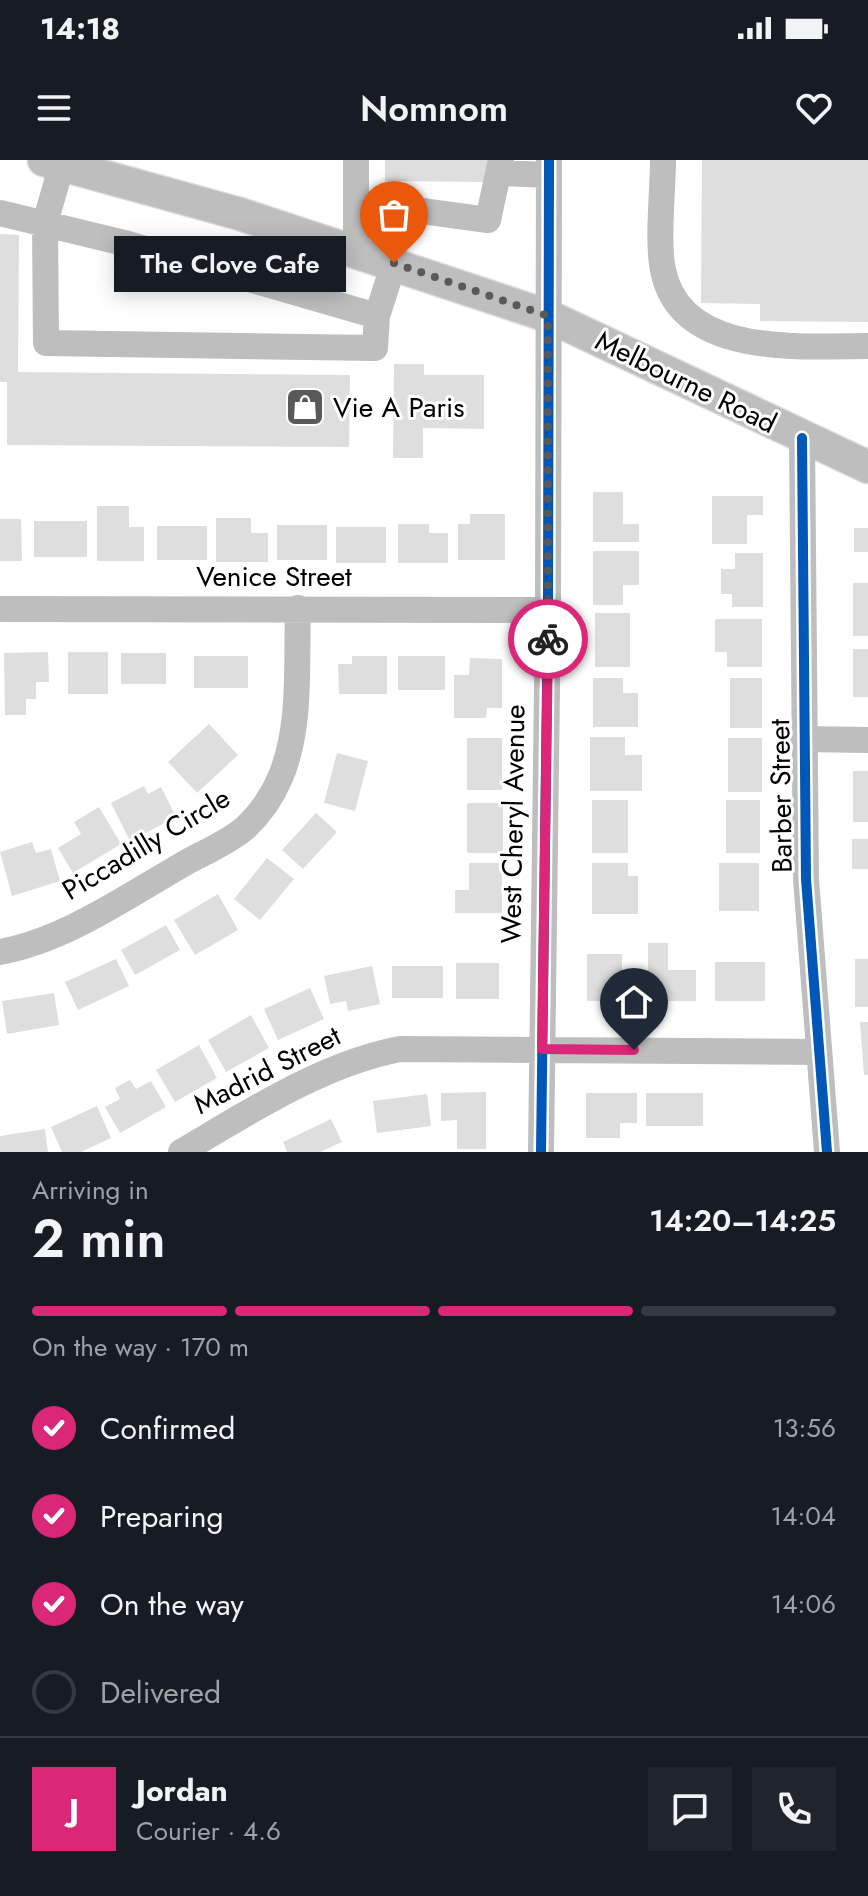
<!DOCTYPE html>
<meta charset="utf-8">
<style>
:root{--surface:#171b24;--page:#20242c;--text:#f1f3f6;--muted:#9ea1a6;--line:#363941;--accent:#db2777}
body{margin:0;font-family:Jost,sans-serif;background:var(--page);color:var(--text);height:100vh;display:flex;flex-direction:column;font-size:30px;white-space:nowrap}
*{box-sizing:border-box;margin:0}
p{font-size:26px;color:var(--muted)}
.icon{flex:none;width:44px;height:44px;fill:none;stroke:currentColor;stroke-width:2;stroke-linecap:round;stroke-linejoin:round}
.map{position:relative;height:992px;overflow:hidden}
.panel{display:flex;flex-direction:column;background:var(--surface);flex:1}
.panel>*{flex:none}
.pin{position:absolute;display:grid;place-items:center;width:68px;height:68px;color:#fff;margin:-82px -34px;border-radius:50% 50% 50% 0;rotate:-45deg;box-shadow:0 0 8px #0007}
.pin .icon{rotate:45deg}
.courier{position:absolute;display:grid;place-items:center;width:80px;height:80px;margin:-40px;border:6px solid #db2777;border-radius:50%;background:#fff;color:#222;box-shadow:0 2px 10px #0007}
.bubble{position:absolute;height:56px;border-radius:0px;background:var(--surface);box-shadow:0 4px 20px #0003;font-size:26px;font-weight:600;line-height:56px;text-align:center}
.headline em{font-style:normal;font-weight:600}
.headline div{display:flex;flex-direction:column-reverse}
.headline{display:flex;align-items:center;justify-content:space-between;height:136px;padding:0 32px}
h1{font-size:52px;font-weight:600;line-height:60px}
.bar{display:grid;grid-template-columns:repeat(4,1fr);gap:12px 8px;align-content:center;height:96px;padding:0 32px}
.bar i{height:10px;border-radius:6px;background:var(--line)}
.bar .selected{background:var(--accent)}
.bar p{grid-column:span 4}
.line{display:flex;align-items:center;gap:20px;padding:0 32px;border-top:2px solid var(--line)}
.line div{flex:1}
.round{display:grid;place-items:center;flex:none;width:84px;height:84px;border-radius:0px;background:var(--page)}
ol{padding:0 32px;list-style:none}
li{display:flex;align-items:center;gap:24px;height:88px}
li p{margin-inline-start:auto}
li .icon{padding:8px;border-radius:50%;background:var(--accent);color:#fff;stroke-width:4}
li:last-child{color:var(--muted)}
li i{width:44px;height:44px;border:4px solid var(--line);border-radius:50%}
.status{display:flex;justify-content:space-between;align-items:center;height:56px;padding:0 40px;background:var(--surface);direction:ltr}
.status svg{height:22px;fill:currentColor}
header{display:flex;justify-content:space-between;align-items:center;height:104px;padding:0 32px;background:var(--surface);font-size:36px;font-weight:600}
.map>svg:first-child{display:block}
.building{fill:#dedede}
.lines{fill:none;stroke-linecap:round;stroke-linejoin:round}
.major-casing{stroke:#dbdbdb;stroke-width:35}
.minor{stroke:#bebebe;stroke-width:26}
.major{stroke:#bebebe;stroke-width:32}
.cycleway-casing{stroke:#fff;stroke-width:15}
.cycleway{stroke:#0057b8;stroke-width:10}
.done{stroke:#595959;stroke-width:8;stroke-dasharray:0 14.4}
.route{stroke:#db2777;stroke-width:10}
.labels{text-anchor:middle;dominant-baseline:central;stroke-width:6;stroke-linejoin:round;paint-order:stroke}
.street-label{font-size:28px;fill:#000;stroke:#fff}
.poi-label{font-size:28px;fill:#000;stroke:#fff;text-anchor:start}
</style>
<div class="status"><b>14:18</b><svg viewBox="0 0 49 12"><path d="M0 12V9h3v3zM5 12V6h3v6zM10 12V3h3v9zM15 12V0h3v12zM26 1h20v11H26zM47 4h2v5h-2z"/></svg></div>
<header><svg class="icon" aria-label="menu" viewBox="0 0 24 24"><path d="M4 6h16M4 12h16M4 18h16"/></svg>Nomnom<svg class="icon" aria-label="heart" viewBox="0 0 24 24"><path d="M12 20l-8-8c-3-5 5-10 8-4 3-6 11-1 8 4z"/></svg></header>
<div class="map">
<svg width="868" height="992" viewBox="0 0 868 992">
<rect width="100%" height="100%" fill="#fff"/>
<!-- building -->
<path class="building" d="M385,0H491V22L385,21Z
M702,0H868V162L760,161V144L701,143Z
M0,74L19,75L18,212L350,215L349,287L7,285V222H0Z
M394,204H424V215H484V269L423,268V298H393Z
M593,332H623V364H639V382H593Z
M712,336H763V355H747V384H712Z
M97,346H129V367H144V401H97Z
M470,354H505V400H458V364H470Z
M216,358H251V373H268V402H216Z
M0,359H21L22,401H0Z
M34,361H87V397H34Z
M398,364H429V373H448V403H398Z
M277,365H327V400H277Z
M157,366H207V400H157Z
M336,367H386V403H336Z
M854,368H868V392H854Z
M593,391H639V425H623V445H593Z
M735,393H763V447H732V434H721V409H735Z
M853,423H868V476H853Z
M595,453H630V507H595Z
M715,459H762V507H727V492H715Z
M853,489H868V537H853Z
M48,492L49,522H36V539H26V555H5L4,493Z
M68,492H108V534H68Z
M121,493H166V524H121Z
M194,496H248V528H194Z
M352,496H387V534H339L338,504H352Z
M398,496H445V530H398Z
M470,498L502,499V548H487L486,558H454V515H469Z
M593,518H623V533H638V567H593Z
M730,518H762V568H730Z
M209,564L238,595L197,633L168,602Z
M590,577H625V595H642V631H590Z
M467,578H502V630H467Z
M728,578H762V632H728Z
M337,593L368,601L355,651L324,643Z
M853,611H868V662H853Z
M144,626L148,634L161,627L176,657L130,681L111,643Z
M592,640H628V693H592Z
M726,640H760V693H726Z
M467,643H503V693H467Z
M99,647L121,684L73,713L58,688L81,674L74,662Z
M316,653L337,672L303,709L282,690Z
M852,679H868V709H852Z
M32,682L36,693L51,689L60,721L12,736L0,692Z
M267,698L294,719L260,760L234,739Z
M469,703H502V753H455V730H469Z
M592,703H628V716H638V754H592Z
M719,703H759V751H719Z
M218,734L238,770L195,795L174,760Z
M166,765L180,790L135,815L121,790Z
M648,783H668V810H696V841H648Z
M587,794H622V810H639V841H587Z
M116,799L129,826L78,850L65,822Z
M855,799H868V847H855Z
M715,802H765V841H715Z
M456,803H499V839H456Z
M372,806L380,844L348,851L346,841L330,844L324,816Z
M392,806H443V838H392Z
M310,828L324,859L278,880L264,849Z
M54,833L59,865L7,874L2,841Z
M251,855L269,888L226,912L208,880Z
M860,862H868V915H864Z
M199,885L217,918L175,942L156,910Z
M130,920L136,929L151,921L166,947L120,973L105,947L120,939L115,928Z
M486,932V989H457V960L441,961V933Z
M586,933H637V963H620V978H586Z
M646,933H703V966H646Z
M427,934L431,966L377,973L373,941Z
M97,946L111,978L81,992H62L51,967Z
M331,959L342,982L320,992H287L283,982Z
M45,969L48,992H0V976Z"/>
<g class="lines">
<!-- major casing -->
<g class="major-casing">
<path id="major" d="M44,0L240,54L548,156L868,307"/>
</g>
<!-- minor -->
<path class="minor" d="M356,0V91
M663,0C663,31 657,82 663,110C680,198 802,186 868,186
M62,4L45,63L46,183L375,188L377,156L394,103
M501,13L548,15
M356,42L488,60L501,0
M0,53L128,84L377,156
M802,278L806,719L827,992
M0,449L548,450
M803,579L868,580
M0,792C66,780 129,735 187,702C205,692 229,682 245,668C260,654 272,637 280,618C302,568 296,502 298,448
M181,992C249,952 322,904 400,889L817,892
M541,992L548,450L549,0"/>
<!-- major -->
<use href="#major" class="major"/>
<!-- cycleway casing -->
<g class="cycleway-casing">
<path id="cycleway" d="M802,278L806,719L827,992
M541,992L548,450L549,0"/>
</g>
<!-- cycleway -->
<use href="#cycleway" class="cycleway"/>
</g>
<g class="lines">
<!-- done -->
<path class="done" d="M394,103L548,156V479"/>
<!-- route -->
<path class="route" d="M548,479L542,889L634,890"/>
</g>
<!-- icons -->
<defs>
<g id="shop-square" transform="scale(2)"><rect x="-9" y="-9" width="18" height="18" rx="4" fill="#595959" stroke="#fff"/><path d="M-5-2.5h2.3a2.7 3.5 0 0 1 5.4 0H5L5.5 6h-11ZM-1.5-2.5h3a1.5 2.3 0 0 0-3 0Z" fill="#fff"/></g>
</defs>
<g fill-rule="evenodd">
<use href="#shop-square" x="305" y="247"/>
</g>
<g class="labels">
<!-- street labels -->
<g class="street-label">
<text transform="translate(686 222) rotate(26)">Melbourne Road</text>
<text x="274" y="416">Venice Street</text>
<text transform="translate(781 636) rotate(-91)">Barber Street</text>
<text transform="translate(513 664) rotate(-89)">West Cheryl Avenue</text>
<text transform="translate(146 684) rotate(-31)">Piccadilly Circle</text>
<text transform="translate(267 910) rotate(-27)">Madrid Street</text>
</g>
<!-- poi labels -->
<g class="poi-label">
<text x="333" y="247">Vie A Paris</text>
</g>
</g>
</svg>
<div class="pin" style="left:394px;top:103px;background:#ea580c"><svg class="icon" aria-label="bag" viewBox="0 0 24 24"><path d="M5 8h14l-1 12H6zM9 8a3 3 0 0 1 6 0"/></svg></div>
<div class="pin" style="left:634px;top:890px;background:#1f2937"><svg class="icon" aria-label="home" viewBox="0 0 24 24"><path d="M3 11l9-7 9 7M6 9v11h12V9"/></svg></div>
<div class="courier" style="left:548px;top:479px"><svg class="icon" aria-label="bike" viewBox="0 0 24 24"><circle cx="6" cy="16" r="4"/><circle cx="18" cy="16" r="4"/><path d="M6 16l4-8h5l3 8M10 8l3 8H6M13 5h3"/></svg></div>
<div class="bubble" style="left:114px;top:76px;width:232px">The Clove Cafe</div>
</div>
<section class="panel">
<div class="headline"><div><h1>2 min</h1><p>Arriving in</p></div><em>14:20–14:25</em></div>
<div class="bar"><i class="selected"></i><i class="selected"></i><i class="selected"></i><i></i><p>On the way · 170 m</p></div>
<ol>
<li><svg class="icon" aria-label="check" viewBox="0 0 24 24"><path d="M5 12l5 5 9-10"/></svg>Confirmed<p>13:56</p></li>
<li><svg class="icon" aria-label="check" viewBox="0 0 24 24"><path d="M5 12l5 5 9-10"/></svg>Preparing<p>14:04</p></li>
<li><svg class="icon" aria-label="check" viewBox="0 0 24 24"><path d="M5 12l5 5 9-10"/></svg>On the way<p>14:06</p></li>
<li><i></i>Delivered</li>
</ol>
<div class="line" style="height:144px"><b class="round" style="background:var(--accent);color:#fff">J</b><div><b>Jordan</b><p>Courier · 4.6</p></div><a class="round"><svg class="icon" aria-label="chat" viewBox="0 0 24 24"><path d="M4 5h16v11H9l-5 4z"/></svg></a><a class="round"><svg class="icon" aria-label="phone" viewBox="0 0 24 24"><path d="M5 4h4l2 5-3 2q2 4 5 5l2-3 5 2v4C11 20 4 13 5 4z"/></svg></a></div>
</section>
